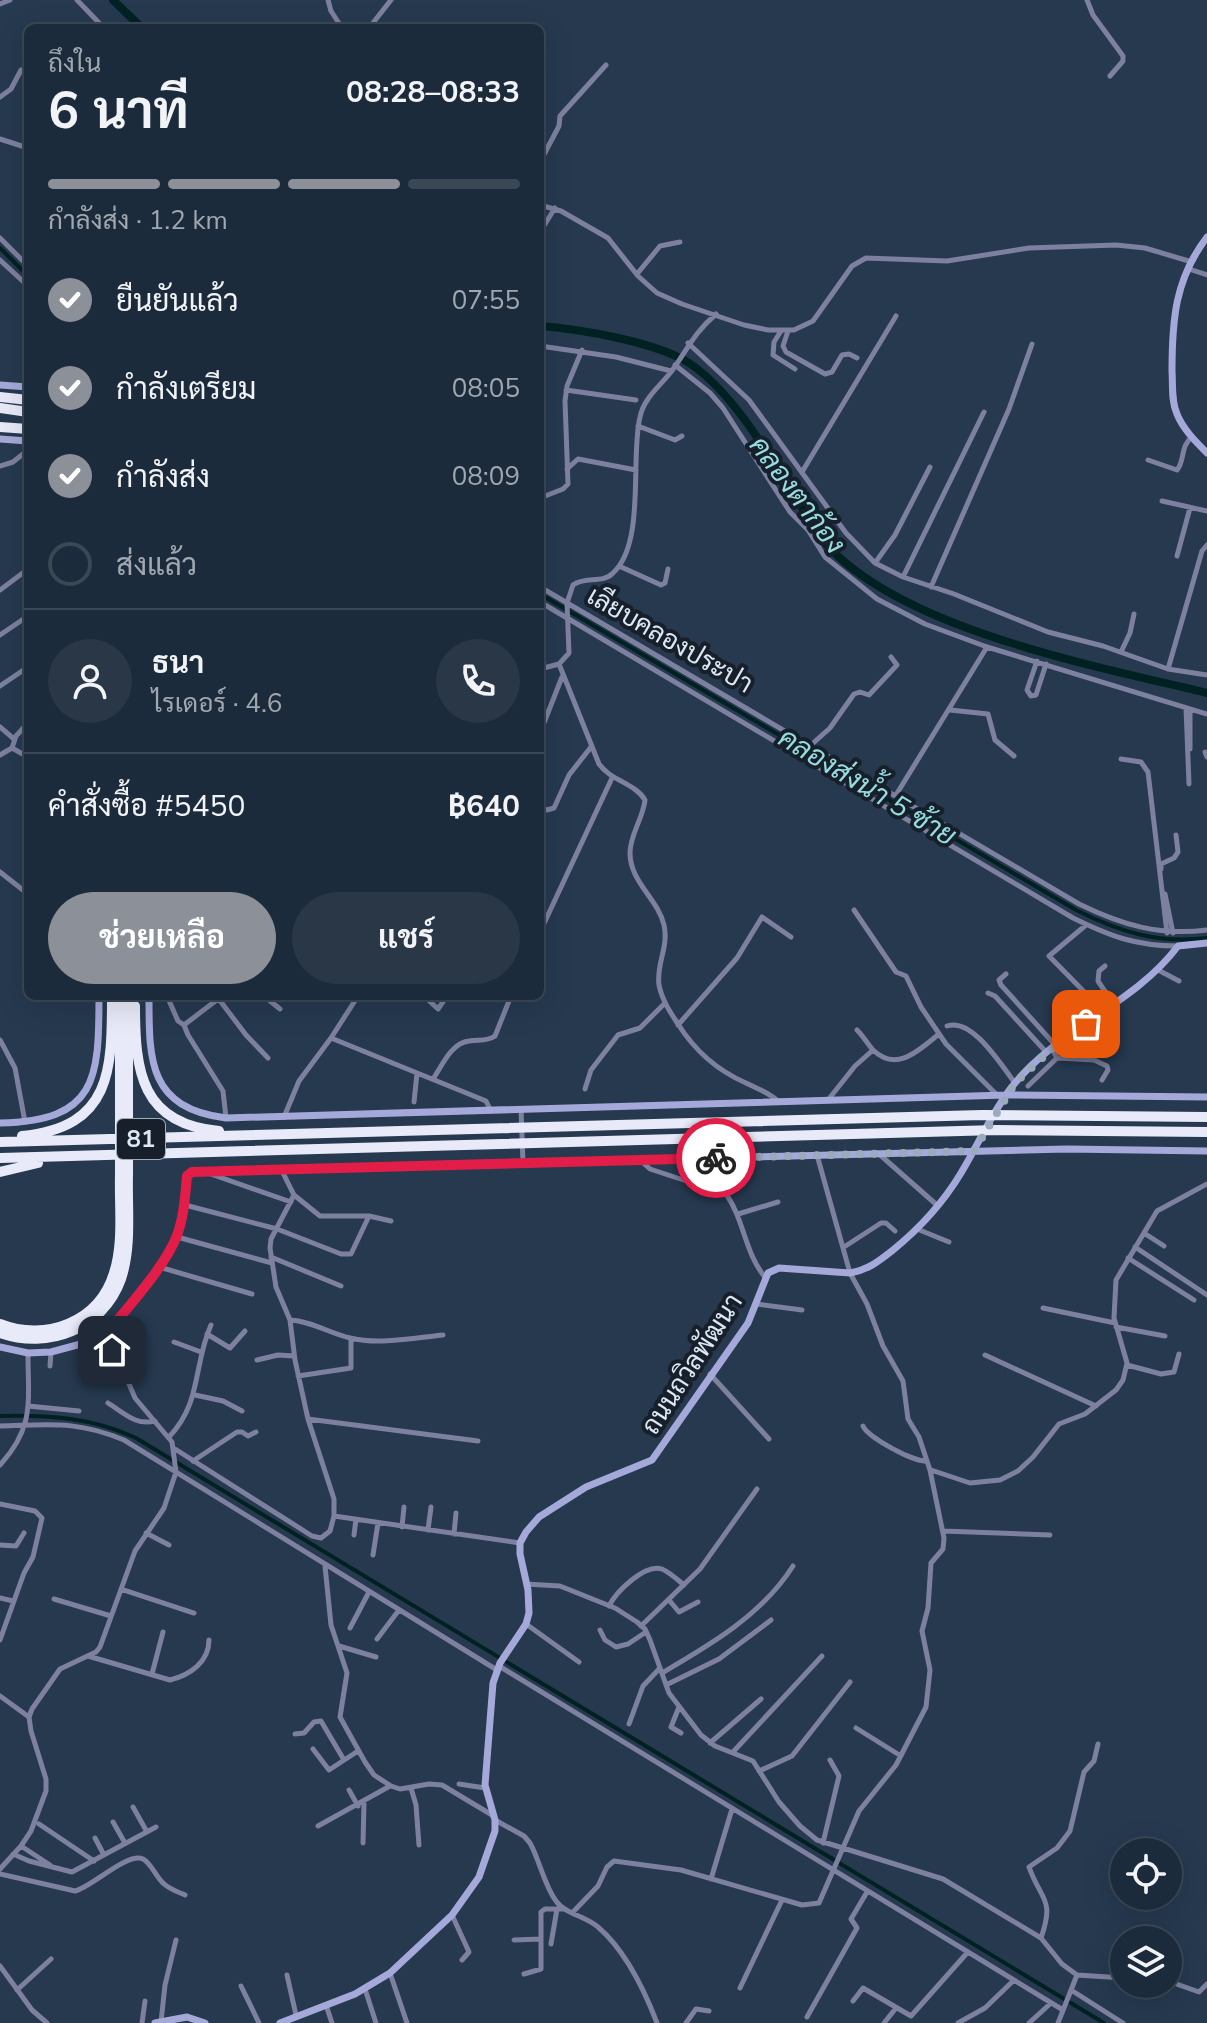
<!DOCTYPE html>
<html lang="th">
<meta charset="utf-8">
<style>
:root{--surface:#1c2b3b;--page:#293746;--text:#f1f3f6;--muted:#a0a7af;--line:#3a4755;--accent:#8c9099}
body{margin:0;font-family:"Nunito Sans",Sarabun,sans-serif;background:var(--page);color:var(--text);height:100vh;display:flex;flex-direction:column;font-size:30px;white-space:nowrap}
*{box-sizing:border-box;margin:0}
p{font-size:26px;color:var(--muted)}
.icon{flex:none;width:44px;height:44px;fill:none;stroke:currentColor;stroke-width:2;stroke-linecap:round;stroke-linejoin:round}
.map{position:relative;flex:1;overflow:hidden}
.details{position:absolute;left:24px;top:24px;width:520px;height:976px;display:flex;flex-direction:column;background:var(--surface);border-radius:12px;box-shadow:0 8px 32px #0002,0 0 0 2px var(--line)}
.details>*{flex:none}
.tools{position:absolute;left:1110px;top:1838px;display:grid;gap:16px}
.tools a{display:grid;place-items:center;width:72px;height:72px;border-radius:50%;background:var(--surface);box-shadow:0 8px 32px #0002,0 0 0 2px var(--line);font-size:40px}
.pin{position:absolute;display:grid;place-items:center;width:68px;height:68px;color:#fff;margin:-34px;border-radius:16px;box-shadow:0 4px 12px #0006}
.courier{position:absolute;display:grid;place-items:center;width:80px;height:80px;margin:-40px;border:6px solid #e11d48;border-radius:50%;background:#fff;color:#222;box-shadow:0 2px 10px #0007}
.head em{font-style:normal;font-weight:700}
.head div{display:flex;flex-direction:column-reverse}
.head{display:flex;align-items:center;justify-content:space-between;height:136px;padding:0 24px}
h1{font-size:52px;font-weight:700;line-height:60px}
.bar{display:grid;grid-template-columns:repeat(4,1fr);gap:12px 8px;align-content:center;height:96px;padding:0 24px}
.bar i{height:10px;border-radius:6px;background:var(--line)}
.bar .selected{background:var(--accent)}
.bar p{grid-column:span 4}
.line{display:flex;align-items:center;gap:20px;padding:0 24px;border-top:2px solid var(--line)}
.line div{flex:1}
.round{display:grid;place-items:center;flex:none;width:84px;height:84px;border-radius:42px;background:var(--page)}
ol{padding:0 24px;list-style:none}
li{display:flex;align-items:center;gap:24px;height:88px}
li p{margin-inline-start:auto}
li .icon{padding:8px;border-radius:50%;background:var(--accent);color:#fff;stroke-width:4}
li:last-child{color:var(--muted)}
li i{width:44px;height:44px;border:4px solid var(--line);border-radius:50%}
.action{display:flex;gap:16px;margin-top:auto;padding:16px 24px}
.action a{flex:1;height:92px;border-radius:48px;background:var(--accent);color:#fff;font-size:32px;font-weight:700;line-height:92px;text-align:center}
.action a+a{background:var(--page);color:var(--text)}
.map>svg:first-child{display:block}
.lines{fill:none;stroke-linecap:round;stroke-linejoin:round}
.canal{stroke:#002122;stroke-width:4}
.river{stroke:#002122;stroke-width:8}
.street{stroke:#7d819f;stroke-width:5}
.secondary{stroke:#a4a9d9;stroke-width:7}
.highway{stroke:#e8eaf9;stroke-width:10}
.done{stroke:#9cabbc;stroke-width:8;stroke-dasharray:0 14.4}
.route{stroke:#e11d48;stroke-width:10}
.labels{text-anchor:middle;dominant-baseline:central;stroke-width:8;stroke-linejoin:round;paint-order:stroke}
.shield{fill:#17202a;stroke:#a1acb9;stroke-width:2}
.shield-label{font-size:24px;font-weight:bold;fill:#dce8f6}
.street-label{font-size:26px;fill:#dce8f6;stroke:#17202a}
.water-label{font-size:28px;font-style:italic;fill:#95dde0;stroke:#17202a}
</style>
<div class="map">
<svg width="1207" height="2023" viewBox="0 0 1207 2023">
<rect width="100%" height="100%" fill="#26394f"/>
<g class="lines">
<!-- canal -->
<path class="canal" d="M0,248L28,276
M540,594L1076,910C1120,932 1158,944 1207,938
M0,1416C48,1415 91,1417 136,1438L1104,2023"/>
<!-- river -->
<path class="river" d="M113,0L142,28
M540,326C580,329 656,342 689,363C744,399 787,490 826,544C903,630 1096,666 1207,693"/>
<!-- street -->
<path class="street" d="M77,0L104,28
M328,0L331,11L342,28
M1087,0L1093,15L1123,56V61L1110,76
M0,4L10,0
M369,28L391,0
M0,97L11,89L21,70H28
M0,139L28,148
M540,162L559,126L560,116L606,65
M540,205L561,211L608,238L638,276L657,293L682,304L744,325L768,330H794L813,321L852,266L866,258L947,261L1029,248L1116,245L1145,248L1192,262
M540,232L555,208
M0,238L28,266
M0,260L28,286
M1189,269L1207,275
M637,274L660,246L680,242
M781,331L774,342L773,355L795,369
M788,331L783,346L786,352L825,374L832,372L842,355L849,354L857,358
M688,343L749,400L846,533L875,563L903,577L954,594L1048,632L1103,646L1168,669L1207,675
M540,346L616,357L671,371
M675,365L710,393L723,408L790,512L808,530L825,557L877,599L925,624L987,647L1207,714
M566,390L636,400
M638,426L675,440L682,436
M1148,460L1177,470C1185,461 1180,446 1192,437
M0,466L13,462L28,450
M567,469L578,459L636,470
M802,472L896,316
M540,498L563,489L568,484L565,401L567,386L582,350
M1162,501L1207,511
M1177,556L1190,508
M875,563L895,535L930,467
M619,566L661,585L665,583L668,569
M903,577L984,412
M540,587L1079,904C1122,925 1159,936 1207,930
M931,587L1009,409L1032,344
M0,590L28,569
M540,602L1073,918C1110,936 1135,946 1178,946
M0,635L28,616
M1121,652L1130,633L1134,614
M1037,661L1027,690L1031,696L1036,695L1046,664
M559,664L599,764C611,781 635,783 645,800C643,819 630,834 630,853C630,882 658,899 664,925C669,948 656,963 659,985C662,1000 670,1012 678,1024C695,1051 716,1070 746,1083C758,1089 768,1092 778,1101
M540,669L559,664L569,653L567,603L573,585C585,576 603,584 613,573C646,543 630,457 640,417C644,398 659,387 671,372C688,349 693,334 716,314
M1168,669L1202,551L1207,545
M0,686L28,667
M1186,708L1189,784
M950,710L988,714L995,740L1014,756
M0,727L14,739
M540,733L562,677
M811,745L830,728L854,694L860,692L869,695L897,665L891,657
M12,748L16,736L28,723
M12,748L28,757
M1190,749V709
M1205,752L1207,757
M0,755L12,748
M1121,759L1141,762L1148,772L1167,933
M896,795L987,647
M540,807L547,810L554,808L569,775L591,747
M1161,869V864L1174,858L1178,852L1176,835
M0,872L28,894
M1165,894L1173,933
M854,910L896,972L906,976L921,1007L946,1044L996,1094
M1086,925L1049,956L1103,1011
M540,932L612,778
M1105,966L1099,971L1098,981L1114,1005
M1158,970L1179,981
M1006,974L999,980L1001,985L1056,1046
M988,993L995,996L1047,1053
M167,996L178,1021L184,1025
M222,996L184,1025L188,1035L223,1091L226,1118
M264,996L280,1009
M424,996L438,1009L447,996
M218,998L246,1035L268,1058
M678,1025L737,958L762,917L791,937
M947,1026C972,1017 1001,1065 1015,1083
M857,1030C863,1036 868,1044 873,1050C897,1073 919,1050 939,1034
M331,1038L358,996
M0,1040L15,1068L25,1122
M1057,1058L1094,1060L1107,1066L1108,1070L1102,1080
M433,1079C442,1066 451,1043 469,1041C479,1039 486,1042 495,1036L511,996
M1028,1086L1057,1058L1052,1049
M585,1089L591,1070L618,1035L640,1028L665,1003
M828,1100L855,1066L873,1050
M414,1102L417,1073
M521,1109L523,1163
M284,1117L299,1081L331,1038L486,1101L490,1109
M879,1154L938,1206
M640,1160L650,1169L726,1194C744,1219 745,1254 765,1277
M205,1172L291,1202
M719,1190L736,1163
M185,1205L277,1229L341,1254H351L369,1216H320L294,1195
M738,1214L778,1202
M369,1216L391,1221
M917,1229L949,1242
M1144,1233L1164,1246
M177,1237L272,1263
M844,1247L881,1223H886L895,1231
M1135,1247L1207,1295
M271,1257L341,1286
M1128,1258L1194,1300
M159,1267L252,1294
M757,1304L802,1310
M1043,1308L1115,1323
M290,1320C311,1321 329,1333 350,1338C379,1345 414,1338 443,1335
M1116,1327L1165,1336
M207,1334L230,1348L245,1331
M174,1342L201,1352
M985,1355L1096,1406
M257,1360L278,1355L294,1356
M1127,1365L1161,1374L1174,1372L1179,1354
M50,1366L51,1352
M710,1374L769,1439
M298,1376L351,1368V1339
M195,1395L223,1401L242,1411
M108,1403C124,1413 136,1426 155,1421
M28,1406L79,1411
M308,1419L478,1441
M0,1426C49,1425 76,1420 124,1440L497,1670
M863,1426C867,1437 915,1463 927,1461
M169,1437C202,1403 193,1365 211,1325
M175,1449L312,1536L321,1538L330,1531L334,1516V1499L308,1419L295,1360L290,1320L276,1287L270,1248L271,1239L294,1195L281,1169
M193,1461L237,1432H242L248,1436L256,1432
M0,1465C35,1427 28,1401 28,1353
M931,1470L970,1483L1000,1480L1018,1471L1033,1457L1059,1424L1085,1414L1116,1390L1123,1380L1127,1363L1114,1318L1116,1280L1157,1211L1207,1184
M0,1504L35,1511L42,1518L33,1557L24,1573L0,1640
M334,1516L520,1543
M402,1527L404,1507
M428,1530L431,1507
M943,1531L1050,1535
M146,1533L169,1545
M454,1534L456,1513
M354,1535L356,1519
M0,1545L16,1546L24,1533
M373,1555L378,1523
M325,1566L331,1625L347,1673L340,1717L365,1762L374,1775L391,1786L400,1789L429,1784L442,1785L492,1815
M526,1584L560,1586L615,1608L637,1622L645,1629L650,1640L669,1693L701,1735L715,1746L753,1761L779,1802L800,1826L817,1840L943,1879L1041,1938L1062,1964L1077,1975L1124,1978
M121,1589L194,1613
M0,1598L13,1601
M54,1599L111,1616
M669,1600L679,1612L698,1602
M609,1606C616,1592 645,1563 662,1569C669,1572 678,1580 684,1585
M526,1624L579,1662
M641,1626L700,1569L757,1489
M350,1628L369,1592
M600,1630L605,1640L616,1647L628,1644L646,1632
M377,1639L399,1610
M339,1646L376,1657
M88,1656L170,1680C190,1675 209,1662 209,1640
M499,1666L1063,2010
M662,1673C710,1645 762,1615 793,1566
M152,1674L163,1632
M666,1685L719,1659L771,1620
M0,1696L29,1717
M679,1707L671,1727L681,1733
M629,1724L643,1686L660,1668
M856,1728L901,1756
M295,1734L304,1733L314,1722L321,1721L344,1760
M710,1743L761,1699
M313,1749L329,1770L358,1751
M733,1752L822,1656
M759,1771L792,1756L850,1682
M459,1784L485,1788
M411,1788L416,1805L419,1845
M349,1790L358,1806
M133,1807L147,1832
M495,1820L524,1836L530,1843C540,1861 544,1885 556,1901C565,1914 586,1916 598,1927C626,1951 644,1989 657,2023
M113,1822L125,1843
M39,1824L94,1861
M318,1826L390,1786
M95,1838L104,1855
M363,1843L364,1803
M823,1843L839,1776L830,1760
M21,1846L50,1865
M13,1854L29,1861L72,1872L156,1827
M0,1869L21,1846L31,1831L46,1791V1779L31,1731L29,1717L32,1709L60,1669L96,1652L100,1647L135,1551L164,1508L176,1472L172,1442L135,1398L119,1360L103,1338
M0,1874L75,1891C92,1887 127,1852 143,1859C151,1863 156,1877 163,1883C169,1889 178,1892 185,1895
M711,1879L732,1809
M573,1912L598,1886L607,1867L614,1861L681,1870L802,1905L819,1903L859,1811L896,1765L926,1707L930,1670L922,1631L928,1608L931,1563L943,1549L944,1538L930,1470L919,1437L908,1419L903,1381L883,1346L867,1304L850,1273L817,1155
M452,1915L469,1952L462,1960
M1041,1938C1055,1898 1041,1901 1029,1867L1057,1848L1070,1831L1084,1772L1094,1761L1098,1744
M514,1940L541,1939
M551,1944L557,1909
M0,1966L32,2010L47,2023
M390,1973L407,2023
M524,1974L541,1969V1912L545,1909H563
M287,1975L296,2015
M1168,1981L1199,1992L1207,1984
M241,1986L259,2023
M740,1988L782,1900
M365,1989L376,2023
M17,1990L51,1959
M1071,1990L1123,2023
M853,2001L863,1988L911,2016L967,1953
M326,2005L332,2023
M807,2017L857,1928L851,1919L867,1892
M161,2022L165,1985L176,1940
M142,2023L145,2001
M686,2023L696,2009L709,2011
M884,2023L896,2008
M958,2023L985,2008L1013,1981
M1029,2023L1051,2003
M1058,2023L1077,1975"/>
<!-- secondary -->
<path class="secondary" d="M1207,237C1175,279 1172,320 1172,371C1173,385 1171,401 1177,414C1183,429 1195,441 1207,453
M0,385L28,387
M0,439L28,441
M149,996C149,1060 148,1108 226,1118L1006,1095L1207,1097
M0,1123C97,1121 99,1079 99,996
M0,1347L28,1353L51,1352L103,1338L159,1267L174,1242L181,1225L187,1176L195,1171L1067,1149L1207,1151
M155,2023L187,2017L205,2023
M280,2023L355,1994L390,1973L452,1915L479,1877L495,1831V1820L485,1785L493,1683L500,1663L526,1624L529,1613L528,1590L520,1554V1543L526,1532L539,1517L586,1487L652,1460L748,1323L768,1273L779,1268L850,1273C868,1270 879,1261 893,1250C920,1228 943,1203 961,1173C978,1145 991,1114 1011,1088C1056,1029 1133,1006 1178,946L1207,943"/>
<!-- highway -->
<path class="highway" d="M0,397L28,400
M0,408L28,412
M0,427L28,429
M135,1006C135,1071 141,1124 219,1131
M22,1136C112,1127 112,1070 112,996
M0,1142L982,1115L1207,1117
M0,1158L997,1130L1207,1132
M0,1172L38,1163
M0,1324C46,1342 99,1322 114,1273C124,1242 119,1206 120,1175C120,1115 120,1056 120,996
M0,1333C48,1350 103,1329 121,1279C132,1246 127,1208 128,1175C128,1115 128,1056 128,996"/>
</g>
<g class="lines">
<!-- done -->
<path class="done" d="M716,1158L974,1151L1015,1083L1052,1049L1086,1024"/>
<!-- route -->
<path class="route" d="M112,1350L103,1338C126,1309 162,1271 176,1238C184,1218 185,1197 187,1176L192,1172L716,1158"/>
</g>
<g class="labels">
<!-- shield labels -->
<rect class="shield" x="117" y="1119" width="48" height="40" rx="6"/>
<g class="shield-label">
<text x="141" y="1139">81</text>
</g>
<!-- street labels -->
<g class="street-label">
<text transform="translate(670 640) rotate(30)">เลียบคลองประปา</text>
<text transform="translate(692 1364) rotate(-57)">ถนนถวิลพัฒนา</text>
</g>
<!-- water labels -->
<g class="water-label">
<text transform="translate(797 495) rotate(53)">คลองตาก้อง</text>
<text transform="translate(867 787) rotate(31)">คลองส่งน้ำ 5 ซ้าย</text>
</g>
</g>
</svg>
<div class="tools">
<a><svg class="icon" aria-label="locate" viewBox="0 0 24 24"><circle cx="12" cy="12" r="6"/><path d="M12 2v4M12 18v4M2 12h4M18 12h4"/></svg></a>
<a><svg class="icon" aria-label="layers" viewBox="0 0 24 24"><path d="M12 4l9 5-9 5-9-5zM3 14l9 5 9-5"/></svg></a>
</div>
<div class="pin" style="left:1086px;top:1024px;background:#ea580c"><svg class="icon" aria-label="bag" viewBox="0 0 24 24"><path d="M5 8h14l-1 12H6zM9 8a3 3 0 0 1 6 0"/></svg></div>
<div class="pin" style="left:112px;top:1350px;background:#1f2937"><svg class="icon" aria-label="home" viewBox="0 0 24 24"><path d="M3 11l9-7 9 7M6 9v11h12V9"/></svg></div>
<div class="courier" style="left:716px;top:1158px"><svg class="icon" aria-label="bike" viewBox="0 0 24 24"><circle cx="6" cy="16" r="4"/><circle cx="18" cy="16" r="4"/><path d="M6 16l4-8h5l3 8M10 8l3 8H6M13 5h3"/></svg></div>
<section class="details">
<div class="head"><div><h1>6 นาที</h1><p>ถึงใน</p></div><em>08:28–08:33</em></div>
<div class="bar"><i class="selected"></i><i class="selected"></i><i class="selected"></i><i></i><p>กำลังส่ง · 1.2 km</p></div>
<ol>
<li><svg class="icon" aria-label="check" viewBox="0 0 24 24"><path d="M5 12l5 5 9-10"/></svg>ยืนยันแล้ว<p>07:55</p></li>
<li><svg class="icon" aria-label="check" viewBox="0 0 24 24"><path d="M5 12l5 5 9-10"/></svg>กำลังเตรียม<p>08:05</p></li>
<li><svg class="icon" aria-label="check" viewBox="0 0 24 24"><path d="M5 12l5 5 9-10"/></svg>กำลังส่ง<p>08:09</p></li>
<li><i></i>ส่งแล้ว</li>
</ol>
<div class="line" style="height:144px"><a class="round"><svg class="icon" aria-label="person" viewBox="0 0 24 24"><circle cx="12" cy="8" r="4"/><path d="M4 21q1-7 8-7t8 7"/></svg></a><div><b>ธนา</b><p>ไรเดอร์ · 4.6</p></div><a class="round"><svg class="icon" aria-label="phone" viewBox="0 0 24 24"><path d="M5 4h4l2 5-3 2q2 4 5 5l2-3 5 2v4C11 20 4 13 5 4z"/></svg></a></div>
<div class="line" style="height:104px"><div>คำสั่งซื้อ #5450</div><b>฿640</b></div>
<div class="action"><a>ช่วยเหลือ</a><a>แชร์</a></div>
</section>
</div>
